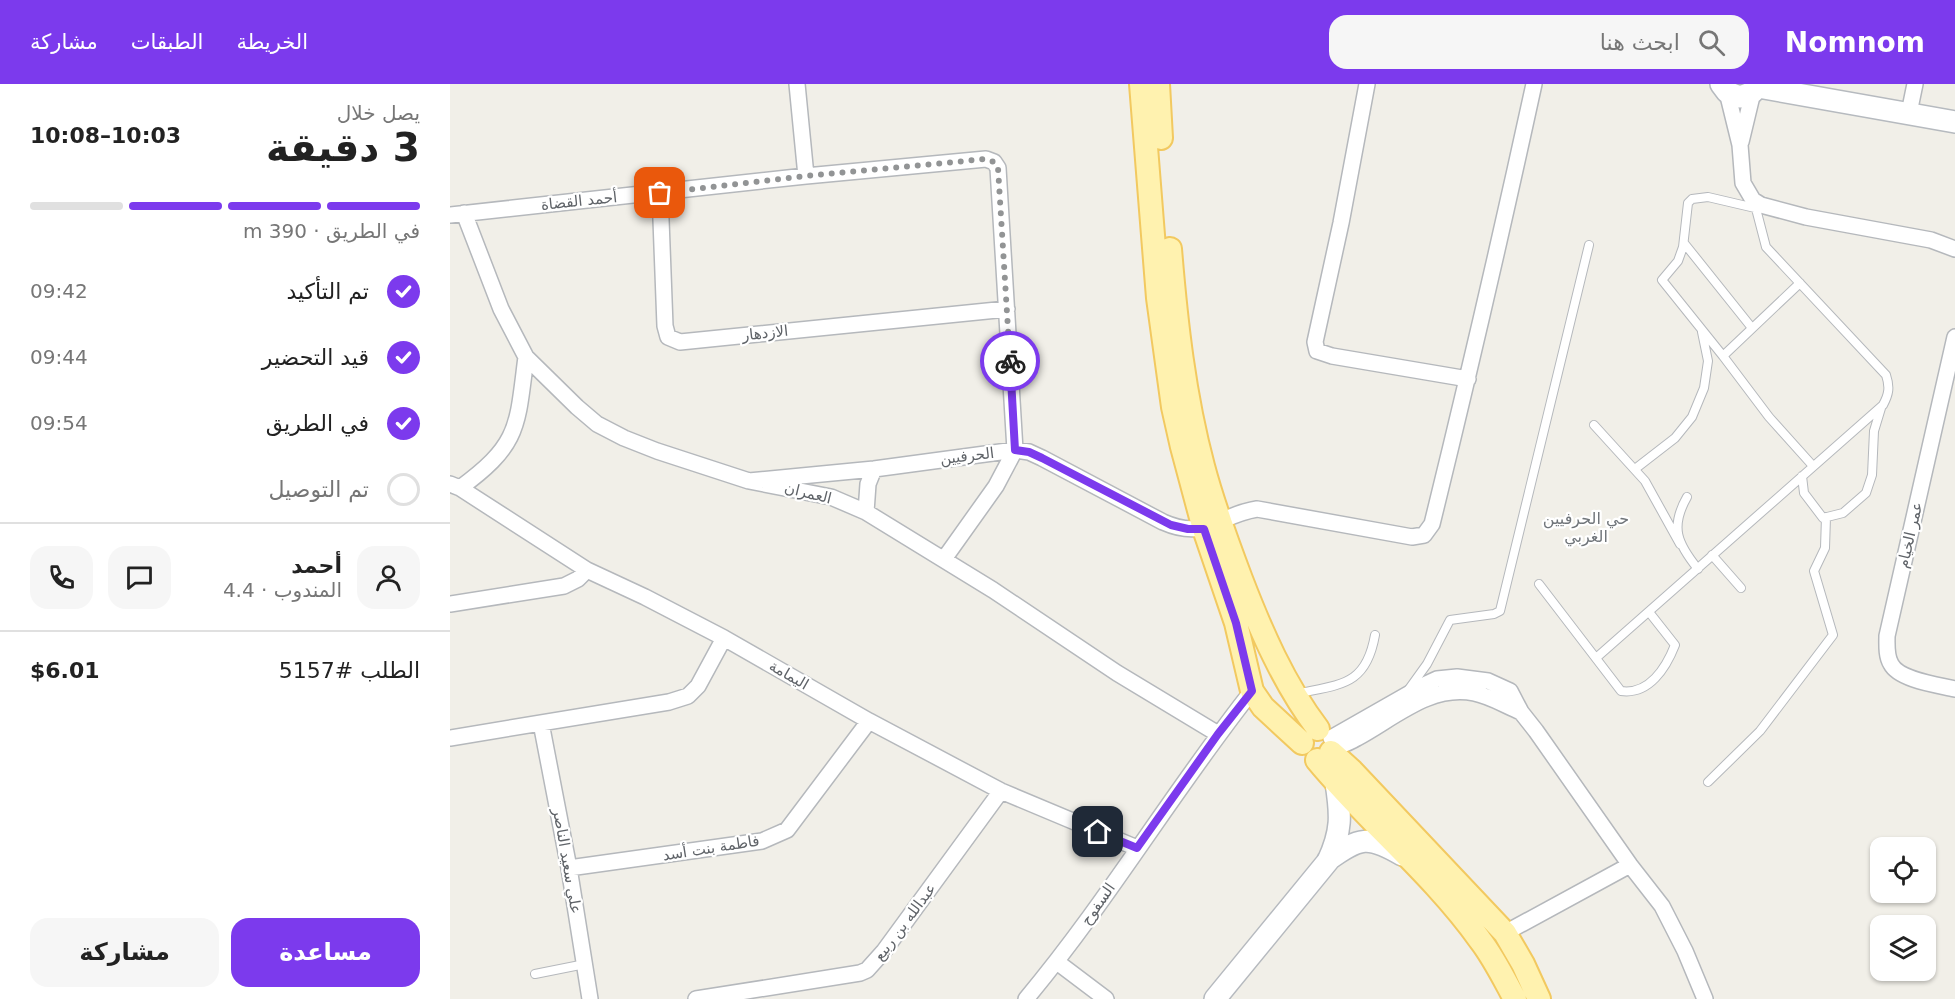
<!DOCTYPE html>
<html lang="ar">
<meta charset="utf-8">
<style>
:root{--surface:#fff;--page:#f6f6f6;--text:#222;--muted:#767676;--line:#e0e0e0;--accent:#7c3aed}
body{margin:0;font-family:"DejaVu Sans","Noto Sans Arabic",sans-serif;background:var(--page);color:var(--text);direction:rtl;height:100vh;display:flex;flex-direction:column;font-size:22px;white-space:nowrap}
*{box-sizing:border-box;margin:0}
p{font-size:20px;color:var(--muted)}
.icon{flex:none;width:33px;height:33px;fill:none;stroke:currentColor;stroke-width:2;stroke-linecap:round;stroke-linejoin:round}
.map{position:relative;flex:1;overflow:hidden;direction:ltr}
.sheet{display:flex;flex-direction:column;background:var(--surface);width:450px}
.sheet>*{flex:none}
.controls{position:absolute;left:1420px;top:753px;display:grid;gap:12px}
.controls a{display:grid;place-items:center;width:66px;height:66px;border-radius:12px;background:var(--surface);box-shadow:0 2px 4px #0004;font-size:30px}
.pin{position:absolute;display:grid;place-items:center;width:51px;height:51px;color:#fff;margin:-26px;border-radius:12px;box-shadow:0 3px 9px #0006}
.courier{position:absolute;display:grid;place-items:center;width:60px;height:60px;margin:-30px;border:4px solid #7c3aed;border-radius:50%;background:#fff;color:#222;box-shadow:0 2px 8px #0007}
.overview em{font-style:normal;font-weight:700}
.overview div{display:flex;flex-direction:column-reverse}
.overview{display:flex;align-items:center;justify-content:space-between;height:102px;padding:0 30px}
h1{font-size:39px;font-weight:700;line-height:45px}
.bar{display:grid;grid-template-columns:repeat(4,1fr);gap:9px 6px;align-content:center;height:72px;padding:0 30px}
.bar i{height:8px;border-radius:4px;background:var(--line)}
.bar .active{background:var(--accent)}
.bar p{grid-column:span 4}
.line{display:flex;align-items:center;gap:15px;padding:0 30px;border-top:2px solid var(--line)}
.line div{flex:1}
.round{display:grid;place-items:center;flex:none;width:63px;height:63px;border-radius:18px;background:var(--page)}
ol{padding:0 30px;list-style:none}
li{display:flex;align-items:center;gap:18px;height:66px}
li p{margin-inline-start:auto}
li .icon{padding:6px;border-radius:50%;background:var(--accent);color:#fff;stroke-width:4}
li:last-child{color:var(--muted)}
li i{width:33px;height:33px;border:3px solid var(--line);border-radius:50%}
.cta{display:flex;gap:12px;margin-top:auto;padding:12px 30px}
.cta a{flex:1;height:69px;border-radius:18px;background:var(--accent);color:#fff;font-size:24px;font-weight:700;line-height:69px;text-align:center}
.cta a+a{background:var(--page);color:var(--text)}
header{display:flex;align-items:center;gap:36px;box-sizing:border-box;height:84px;padding:0 30px;background:var(--accent);color:#fff}
header strong{font-size:28px}
nav{display:flex;gap:33px;margin-inline-start:auto;font-size:21px}
.search{width:420px;height:54px;background:var(--page);display:flex;align-items:center;gap:15px;box-sizing:border-box;padding:0 21px;border-radius:18px;color:var(--muted);font-size:22px}
main{display:flex;flex:1;min-height:0}
.map>svg:first-child{display:block}
.lines{fill:none;stroke-linecap:round;stroke-linejoin:round}
.lane-casing{stroke:#b5b8bc;stroke-width:10}
.street-casing{stroke:#b5b8bc;stroke-width:18}
.secondary-casing{stroke:#b6babf;stroke-width:24}
.primary-casing{stroke:#f2c960;stroke-width:26}
.lane{stroke:#fff;stroke-width:8}
.street{stroke:#fff;stroke-width:15}
.secondary{stroke:#fff;stroke-width:21}
.primary{stroke:#fff2af;stroke-width:22}
.done{stroke:#929495;stroke-width:6;stroke-dasharray:0 10.8}
.route{stroke:#7c3aed;stroke-width:8}
.labels{text-anchor:middle;dominant-baseline:central;stroke-width:4.5;stroke-linejoin:round;paint-order:stroke}
.street-label{font-size:15px;fill:#5f6368;stroke:#fff}
.neighbourhood-label{font-size:16px;fill:#70757a;stroke:#fff}
</style>
<header>
<strong>Nomnom</strong>
<div class="search"><svg class="icon" aria-label="search" viewBox="0 0 24 24"><circle cx="10" cy="10" r="6"/><path d="M15 15l6 6"/></svg>ابحث هنا</div>
<nav><a>الخريطة</a><a>الطبقات</a><a>مشاركة</a></nav>
</header>
<main>
<div class="map">
<svg width="1505" height="915" viewBox="0 0 1505 915">
<rect width="100%" height="100%" fill="#f1efe8"/>
<g class="lines">
<!-- lane casing -->
<g class="lane-casing">
<path id="lane" d="M1305,124L1258,113L1242,115L1238,119L1233,163L1228,177L1212,196L1273,272L1350,199
M1234,159L1302,244
M1273,272L1319,333L1363,382
M1144,341L1195,397L1230,460
M1185,385L1225,354L1242,333L1254,304L1258,277L1252,248
M1352,392L1354,409L1373,434L1393,429L1416,409L1422,391L1424,347L1431,324
M1237,413C1220,443 1227,459 1248,485
M1262,471L1291,504
M1089,500L1171,607C1199,611 1216,584 1225,561L1199,528
M1146,574L1433,321C1439,310 1440,303 1436,291L1316,163L1304,117
M959,605L977,580L1000,536L1044,530L1050,527L1139,161
M846,610C891,600 916,602 925,551
M1258,698L1310,647L1383,551L1364,487L1375,464L1376,433
M85,890L135,880"/>
</g>
<!-- street casing -->
<g class="street-casing">
<path id="street" d="M347,0L356,92
M917,0L891,139L865,258L867,267L882,272L1018,295
M1277,8L1290,61L1293,99L1303,116L1311,121L1356,133L1481,156L1505,165
M1459,29L1465,0
M1291,58L1303,8
M210,109L215,242L218,253L230,258L557,225
M14,129L51,225L76,273L127,323L147,340L174,354L207,367L299,397L381,413L416,428L543,506L667,589L768,650
M0,131L356,92L536,75L544,78L548,84L565,366L546,402L494,475
M1505,253L1437,552C1437,560 1436,572 1441,580C1449,596 1488,601 1505,605
M299,397L424,385L565,366L579,368L592,374L713,438C756,457 768,431 807,425L962,453L974,451L982,440C1018,294 1052,147 1084,0
M0,400L10,404L137,486L195,513L274,554L419,637L551,707L687,764
M10,404C70,360 67,343 76,273
M416,428L418,400L424,385
M0,520L114,502L128,495L137,486
M91,639L119,784L140,915
M0,654L219,618L238,612L248,602L274,554
M881,654L974,601L987,595L1007,593L1038,597L1060,607L1071,628L1086,647L1180,781L1212,822L1235,867L1255,915
M882,665C890,662 899,659 907,654C943,635 980,600 1024,609C1040,612 1056,622 1071,628
M119,784L312,757L337,746L419,637
M1055,849L1180,781
M607,878L656,915
M246,915L410,889L417,886L434,867L551,707
M576,915C658,817 723,707 802,607"/>
</g>
<!-- secondary casing -->
<g class="secondary-casing">
<path id="secondary" d="M1271,0L1277,8L1290,13L1303,8L1309,0
M1308,3L1505,38
M878,776C910,753 918,751 952,771
M765,915L878,777C892,747 891,731 886,699"/>
</g>
<!-- primary casing -->
<g class="primary-casing">
<path id="primary" d="M691,0L708,214L723,323L732,363L754,445L786,539L802,607L813,623L852,659
M708,0L711,54
M720,165C726,238 734,311 753,382C763,420 777,458 791,495C811,547 834,600 868,645
M881,668L902,687L1055,849L1073,880L1089,915
M867,676C918,738 983,790 1030,856C1044,874 1054,895 1065,915"/>
</g>
<!-- lane -->
<use href="#lane" class="lane"/>
<!-- street -->
<use href="#street" class="street"/>
<!-- secondary -->
<use href="#secondary" class="secondary"/>
<!-- primary -->
<use href="#primary" class="primary"/>
</g>
<g class="lines">
<!-- done -->
<path class="done" d="M210,109L356,92L536,75L544,78L548,84L560,277"/>
<!-- route -->
<path class="route" d="M560,277L565,366L579,368L592,374L721,441L738,445H754L786,539L802,607L768,650L687,764L648,748"/>
</g>
<g class="labels">
<!-- street labels -->
<g class="street-label">
<text transform="translate(129 117) rotate(-6)">أحمد القضاة</text>
<text transform="translate(315 249) rotate(-6)">الازدهار</text>
<text transform="translate(517 372) rotate(-7)">الحرفيين</text>
<text transform="translate(358 409) rotate(14)">العمران</text>
<text transform="translate(1460 451) rotate(-77)">عمر الخيام</text>
<text transform="translate(339 591) rotate(30)">اليمامة</text>
<text transform="translate(261 764) rotate(-9)">فاطمة بنت أسد</text>
<text transform="translate(117 777) rotate(80)">علي سعيد الناصر</text>
<text transform="translate(648 820) rotate(-55)">السفوح</text>
<text transform="translate(455 838) rotate(-53)">عبدالله بن ربيع</text>
</g>
<!-- neighbourhood labels -->
<g class="neighbourhood-label">
<text x="1136" y="434">حي الحرفيين<tspan x="1136" dy="18">الغربي</tspan></text>
</g>
</g>
</svg>
<div class="controls">
<a><svg class="icon" aria-label="locate" viewBox="0 0 24 24"><circle cx="12" cy="12" r="6"/><path d="M12 2v4M12 18v4M2 12h4M18 12h4"/></svg></a>
<a><svg class="icon" aria-label="layers" viewBox="0 0 24 24"><path d="M12 4l9 5-9 5-9-5zM3 14l9 5 9-5"/></svg></a>
</div>
<div class="pin" style="left:210px;top:109px;background:#ea580c"><svg class="icon" aria-label="bag" viewBox="0 0 24 24"><path d="M5 8h14l-1 12H6zM9 8a3 3 0 0 1 6 0"/></svg></div>
<div class="pin" style="left:648px;top:748px;background:#1f2937"><svg class="icon" aria-label="home" viewBox="0 0 24 24"><path d="M3 11l9-7 9 7M6 9v11h12V9"/></svg></div>
<div class="courier" style="left:560px;top:277px"><svg class="icon" aria-label="bike" viewBox="0 0 24 24"><circle cx="6" cy="16" r="4"/><circle cx="18" cy="16" r="4"/><path d="M6 16l4-8h5l3 8M10 8l3 8H6M13 5h3"/></svg></div>
</div>
<section class="sheet">
<div class="overview"><div><h1>3 دقيقة</h1><p>يصل خلال</p></div><em>10:03–10:08</em></div>
<div class="bar"><i class="active"></i><i class="active"></i><i class="active"></i><i></i><p>في الطريق · 390 m</p></div>
<ol>
<li><svg class="icon" aria-label="check" viewBox="0 0 24 24"><path d="M5 12l5 5 9-10"/></svg>تم التأكيد<p>09:42</p></li>
<li><svg class="icon" aria-label="check" viewBox="0 0 24 24"><path d="M5 12l5 5 9-10"/></svg>قيد التحضير<p>09:44</p></li>
<li><svg class="icon" aria-label="check" viewBox="0 0 24 24"><path d="M5 12l5 5 9-10"/></svg>في الطريق<p>09:54</p></li>
<li><i></i>تم التوصيل</li>
</ol>
<div class="line" style="height:108px"><a class="round"><svg class="icon" aria-label="person" viewBox="0 0 24 24"><circle cx="12" cy="8" r="4"/><path d="M4 21q1-7 8-7t8 7"/></svg></a><div><b>أحمد</b><p>المندوب · 4.4</p></div><a class="round"><svg class="icon" aria-label="chat" viewBox="0 0 24 24"><path d="M4 5h16v11H9l-5 4z"/></svg></a><a class="round"><svg class="icon" aria-label="phone" viewBox="0 0 24 24"><path d="M5 4h4l2 5-3 2q2 4 5 5l2-3 5 2v4C11 20 4 13 5 4z"/></svg></a></div>
<div class="line" style="height:78px"><div>الطلب #5157</div><b>$6.01</b></div>
<div class="cta"><a>مساعدة</a><a>مشاركة</a></div>
</section>
</main>
